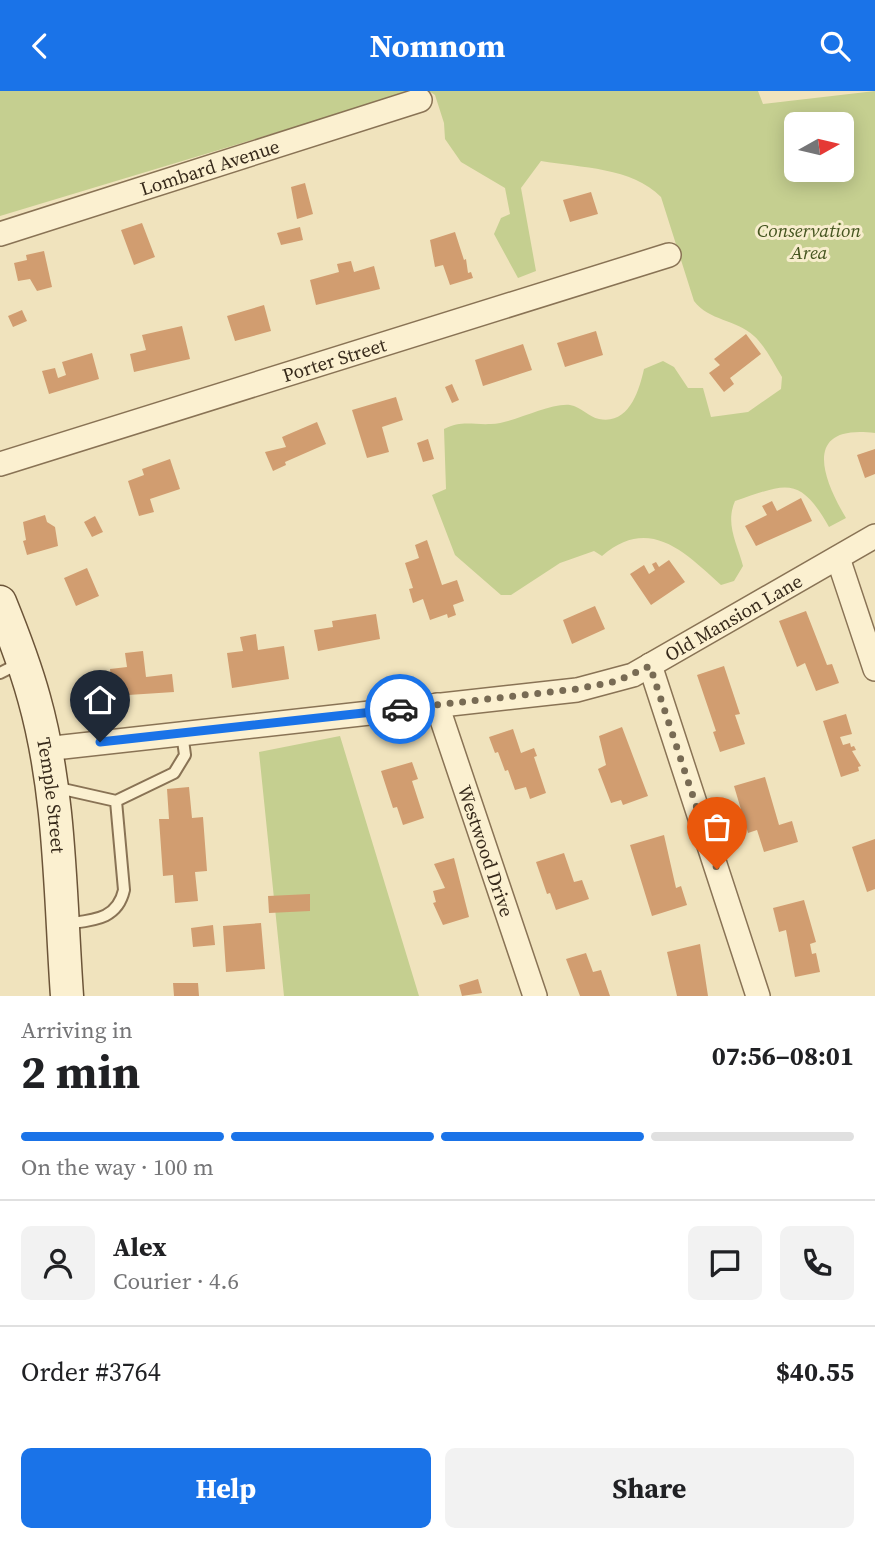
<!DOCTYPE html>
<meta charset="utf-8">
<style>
:root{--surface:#fff;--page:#f2f2f2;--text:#202124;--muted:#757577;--line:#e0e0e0;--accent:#1a73e8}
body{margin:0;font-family:"Source Serif 4",serif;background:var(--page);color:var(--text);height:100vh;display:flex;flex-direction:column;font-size:26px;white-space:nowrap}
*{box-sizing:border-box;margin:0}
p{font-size:23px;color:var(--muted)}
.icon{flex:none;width:38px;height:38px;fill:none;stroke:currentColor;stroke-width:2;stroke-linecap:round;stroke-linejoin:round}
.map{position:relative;height:905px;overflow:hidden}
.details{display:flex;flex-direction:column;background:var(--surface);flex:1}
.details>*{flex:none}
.needle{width:46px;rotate:82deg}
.buttons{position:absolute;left:784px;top:21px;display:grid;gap:14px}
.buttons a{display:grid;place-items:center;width:70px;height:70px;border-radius:10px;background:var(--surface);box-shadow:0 4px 18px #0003;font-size:35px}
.pin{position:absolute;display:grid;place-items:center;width:60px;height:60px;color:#fff;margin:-72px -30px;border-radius:50% 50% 50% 0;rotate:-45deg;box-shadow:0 0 7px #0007}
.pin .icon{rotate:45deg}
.courier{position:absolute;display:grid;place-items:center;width:70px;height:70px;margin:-35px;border:5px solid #1a73e8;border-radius:50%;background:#fff;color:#222;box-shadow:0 2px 9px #0007}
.head em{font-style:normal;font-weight:700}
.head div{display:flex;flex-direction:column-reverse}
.head{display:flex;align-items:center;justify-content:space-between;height:119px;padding:0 21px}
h1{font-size:46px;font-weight:700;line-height:52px}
.bar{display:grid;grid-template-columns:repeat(4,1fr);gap:10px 7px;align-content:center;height:84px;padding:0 21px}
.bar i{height:9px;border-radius:5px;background:var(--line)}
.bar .selected{background:var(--accent)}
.bar p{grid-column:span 4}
.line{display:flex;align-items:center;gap:18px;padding:0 21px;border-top:2px solid var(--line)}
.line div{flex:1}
.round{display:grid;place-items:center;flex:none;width:74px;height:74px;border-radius:10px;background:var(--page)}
.primary-button{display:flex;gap:14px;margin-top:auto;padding:14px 21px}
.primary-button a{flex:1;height:80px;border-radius:10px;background:var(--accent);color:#fff;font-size:28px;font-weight:700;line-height:80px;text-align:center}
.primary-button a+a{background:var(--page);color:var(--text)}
header{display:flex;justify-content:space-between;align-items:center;height:91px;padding:0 21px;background:var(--accent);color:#fff;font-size:32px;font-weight:700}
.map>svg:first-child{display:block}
.green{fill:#c5cf90;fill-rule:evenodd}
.building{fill:#d19d70}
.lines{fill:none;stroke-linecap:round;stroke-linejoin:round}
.service-casing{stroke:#897355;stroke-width:14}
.minor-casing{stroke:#897355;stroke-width:26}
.secondary-casing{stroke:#6b5438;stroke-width:35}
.service{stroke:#fbf0d0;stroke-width:10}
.minor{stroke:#fbf0d0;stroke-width:23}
.secondary{stroke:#fbf0d0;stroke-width:32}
.done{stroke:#786b54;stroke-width:7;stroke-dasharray:0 12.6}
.route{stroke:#1a73e8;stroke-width:9}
.labels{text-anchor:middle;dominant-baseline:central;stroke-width:6;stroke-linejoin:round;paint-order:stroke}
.street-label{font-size:19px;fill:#372a1b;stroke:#f7edcd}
.park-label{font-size:19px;font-style:italic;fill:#455520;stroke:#f7edcd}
</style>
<header><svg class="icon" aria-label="back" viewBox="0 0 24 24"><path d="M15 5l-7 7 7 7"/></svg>Nomnom<svg class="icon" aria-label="search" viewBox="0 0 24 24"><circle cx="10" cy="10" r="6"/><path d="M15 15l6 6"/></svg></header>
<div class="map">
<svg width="875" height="905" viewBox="0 0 875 905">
<rect width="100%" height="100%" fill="#f0e3bd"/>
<!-- green -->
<path class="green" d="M0,0H413L389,10L341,22L0,125Z
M429,0H758L763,13L875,0V342C803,333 821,385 846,427L829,436C799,383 786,393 735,410C725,433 737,452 743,475L734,490L721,494C685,461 649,424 602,465L594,460L560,472L511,504H501L455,464L432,404L446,398L444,338C462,329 472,334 491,333C515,332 548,312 570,314C581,316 589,326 599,328C629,334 639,300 644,278L663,270L674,276L688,297H703L711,326L748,321L781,298L782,286C774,273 766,256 754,245C736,228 709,230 694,210L661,106C632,76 581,77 541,70L521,97L536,180L518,187L494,143L501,127L510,123L505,97L461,71L445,48L444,32L435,4ZM796,33H842V79H796Z
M340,645L419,905H284L259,661Z"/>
<!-- building -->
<path class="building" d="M305,92L313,123L297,128L291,96Z
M591,101L598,123L570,131L563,109Z
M142,132L155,166L134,174L121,139Z
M300,136L303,149L281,154L277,142Z
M455,141L464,169L466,168L468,182L471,181L473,187L450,194L443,174L435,176L430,149Z
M44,160L52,196L37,200L30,188L18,190L14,172L27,169L26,164Z
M351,170L354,181L374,175L380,198L316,214L310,189L339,181L337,173Z
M264,214L271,240L235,250L227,225Z
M22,219L27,230L13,236L8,225Z
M182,235L190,268L134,281L130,263L146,259L142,244Z
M596,240L603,264L565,276L557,252Z
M746,243L761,263L730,287L734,293L724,301L709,282L720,274L714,268Z
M523,253L532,279L483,295L475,269Z
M92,262L99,288L49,303L42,280L55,277L58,287L66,284L62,271Z
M452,293L459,309L452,312L445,296Z
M396,306L403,329L382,336L389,361L367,367L352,319Z
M317,331L326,353L285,371L286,374L273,380L265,361L286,356L282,346Z
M428,348L434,368L423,371L417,352Z
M875,358V383L865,387L857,364Z
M170,368L180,398L150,408L154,421L139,425L128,390L144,384L142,378Z
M801,407L812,430L756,455L745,435L767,424L762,415L772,410L777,420Z
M45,424L47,431L55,436L58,455L27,464L23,450L26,449L23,431Z
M95,425L103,441L92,446L84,431Z
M427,449L442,494L457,489L464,510L453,514L456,524L448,527L447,523L430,529L423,508L413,512L409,498L413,497L405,472L419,467L415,454Z
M669,469L685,491L651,514L630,483L644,474L649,483L655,479L652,473L656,471L659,476Z
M87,477L99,505L76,515L64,487Z
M595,515L605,538L572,553L563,529Z
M806,520L827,574L832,573L839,592L816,600L805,572L797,576L779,530Z
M376,523L380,548L318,560L314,539L333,536L332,530Z
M256,543L258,559L284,555L289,588L232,597L227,562L243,560L240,546Z
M143,560L146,586L172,583L174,601L113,605L110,578L127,576L125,562Z
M724,575L740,623L735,624L745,653L720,661L713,641L716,640L697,584Z
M846,623L852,643L840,646L843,654L850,652L851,656L854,655L856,659L852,660L861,675L858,676L859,680L841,686L823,630Z
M622,636L648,705L623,714L621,709L611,712L598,678L606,674L599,645Z
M513,638L521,662L534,657L537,665L534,666L546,702L530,708L526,696L515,699L508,679L505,680L498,661L495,662L489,646Z
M412,671L418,688L412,690L424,727L403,734L397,716L393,717L381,680Z
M765,686L779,734L792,730L798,751L764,761L757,739L748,742L734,695Z
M189,696L192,727L203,726L207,780L195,781L198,810L175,812L173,784L163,785L159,728H169L167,698Z
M664,744L676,797L681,795L687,814L652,825L630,754Z
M875,748V798L867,801L852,756Z
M564,762L574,791L582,789L589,808L556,819L550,802L547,803L536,771Z
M454,767L469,826L443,834L433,812L436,811L433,800L445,797L434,773Z
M310,803V820L269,822L268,805Z
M804,809L816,851L810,853L812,863L816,862L820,881L795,886L786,839L779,841L773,817Z
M261,832L265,878L226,881L223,835Z
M213,834L215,854L193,856L191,837Z
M700,853L708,905H677L667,861Z
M586,862L593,881L601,879L610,905H580L566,868Z
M478,888L482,902L462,905L459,894Z
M173,892H198L199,905H174Z"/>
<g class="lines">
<!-- service casing -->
<g class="service-casing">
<path id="service" d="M0,582L20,572
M54,696L116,710L124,799C117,830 91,829 64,833
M116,710L174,682L185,664L182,642"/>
</g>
<!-- minor casing -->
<g class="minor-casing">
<g id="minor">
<path id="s1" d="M0,143L420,9"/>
<path id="s2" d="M0,373L669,164"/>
<path d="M838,467L875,578"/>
<path d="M650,574L758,905"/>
<path id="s3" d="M437,614L535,905"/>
<path id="s4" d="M45,658L577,599L633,584L875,445"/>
</g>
</g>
<!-- secondary casing -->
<g class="secondary-casing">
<g id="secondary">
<path id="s5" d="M0,511C13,543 25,574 34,607C61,703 60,806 67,905"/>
</g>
</g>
<!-- service -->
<use href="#service" class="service"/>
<!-- minor -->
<use href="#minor" class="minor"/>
<!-- secondary -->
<use href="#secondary" class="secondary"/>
</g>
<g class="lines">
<!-- done -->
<path class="done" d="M400,618L577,598L617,590L650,575L717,778"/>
<!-- route -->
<path class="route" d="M100,651L400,618"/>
</g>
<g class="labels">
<!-- street labels -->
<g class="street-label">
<text stroke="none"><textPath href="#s1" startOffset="220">Lombard Avenue</textPath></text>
<text stroke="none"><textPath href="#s2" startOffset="350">Porter Street</textPath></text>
<text stroke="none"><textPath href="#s4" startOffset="709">Old Mansion Lane</textPath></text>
<text stroke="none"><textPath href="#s5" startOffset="201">Temple Street</textPath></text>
<text stroke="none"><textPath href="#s3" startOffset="154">Westwood Drive</textPath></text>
</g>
<!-- park labels -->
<g class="park-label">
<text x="809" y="139">Conservation<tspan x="809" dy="22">Area</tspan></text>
</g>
</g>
</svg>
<div class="buttons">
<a><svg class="needle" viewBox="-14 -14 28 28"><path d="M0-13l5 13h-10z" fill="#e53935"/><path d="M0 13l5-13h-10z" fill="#757577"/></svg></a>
</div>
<div class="pin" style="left:717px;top:778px;background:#ea580c"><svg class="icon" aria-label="bag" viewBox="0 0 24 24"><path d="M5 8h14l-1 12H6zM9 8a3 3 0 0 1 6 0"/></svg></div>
<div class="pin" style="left:100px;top:651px;background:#1f2937"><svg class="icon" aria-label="home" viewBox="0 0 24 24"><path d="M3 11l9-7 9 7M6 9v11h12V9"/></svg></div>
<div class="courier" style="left:400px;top:618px"><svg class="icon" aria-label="car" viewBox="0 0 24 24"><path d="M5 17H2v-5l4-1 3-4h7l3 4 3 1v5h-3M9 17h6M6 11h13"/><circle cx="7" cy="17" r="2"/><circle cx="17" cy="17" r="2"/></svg></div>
</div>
<section class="details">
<div class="head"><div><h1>2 min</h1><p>Arriving in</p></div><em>07:56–08:01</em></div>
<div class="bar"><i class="selected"></i><i class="selected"></i><i class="selected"></i><i></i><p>On the way · 100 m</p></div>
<div class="line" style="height:126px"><a class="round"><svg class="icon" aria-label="person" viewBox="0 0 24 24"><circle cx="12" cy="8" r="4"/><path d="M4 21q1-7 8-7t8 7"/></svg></a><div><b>Alex</b><p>Courier · 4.6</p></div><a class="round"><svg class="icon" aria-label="chat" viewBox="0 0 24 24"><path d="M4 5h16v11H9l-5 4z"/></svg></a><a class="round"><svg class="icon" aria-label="phone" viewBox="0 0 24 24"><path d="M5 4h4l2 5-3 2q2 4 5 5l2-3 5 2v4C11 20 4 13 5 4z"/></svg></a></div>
<div class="line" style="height:91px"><div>Order #3764</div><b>$40.55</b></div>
<div class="primary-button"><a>Help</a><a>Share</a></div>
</section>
